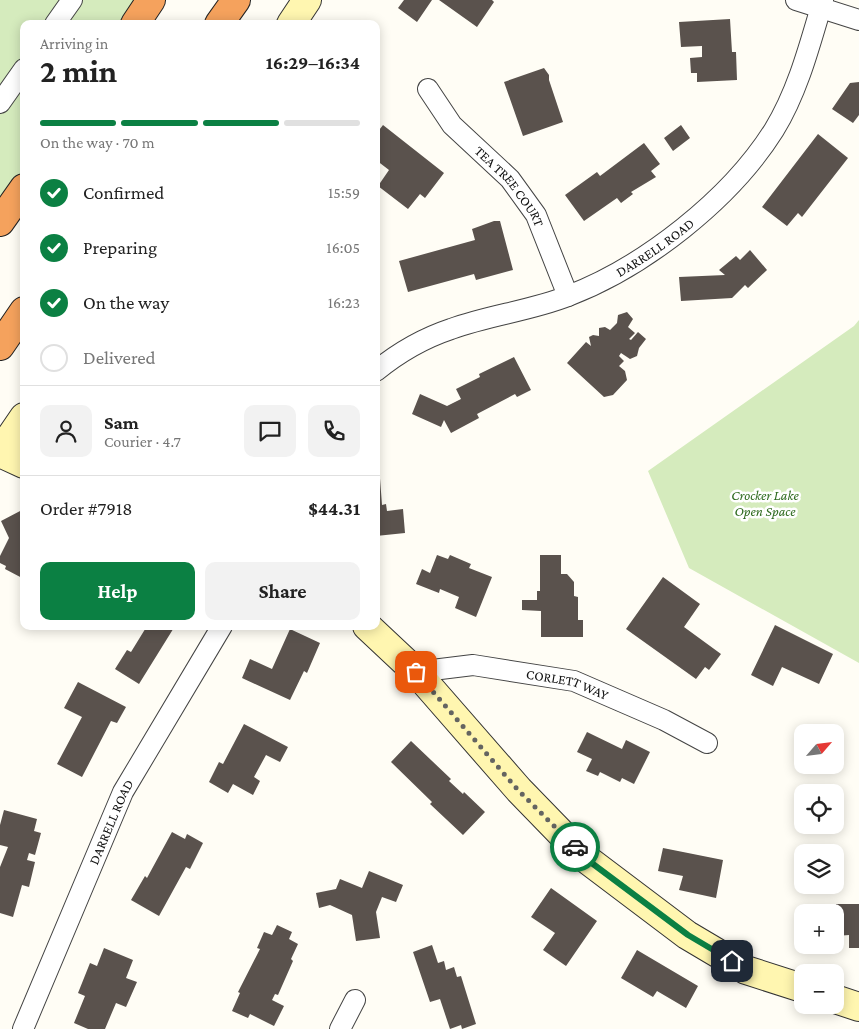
<!DOCTYPE html>
<meta charset="utf-8">
<style>
:root{--surface:#fff;--page:#f2f2f2;--text:#222;--muted:#767676;--line:#e0e0e0;--accent:#0b8043}
body{margin:0;font-family:"Crimson Pro",serif;background:var(--page);color:var(--text);height:100vh;display:flex;flex-direction:column;font-size:19px;white-space:nowrap}
*{box-sizing:border-box;margin:0}
p{font-size:16px;color:var(--muted)}
.icon{flex:none;width:28px;height:28px;fill:none;stroke:currentColor;stroke-width:2;stroke-linecap:round;stroke-linejoin:round}
.map{position:relative;flex:1;overflow:hidden}
.sheet{position:absolute;left:20px;top:20px;width:360px;height:610px;display:flex;flex-direction:column;background:var(--surface);border-radius:10px;box-shadow:0 2px 12px #0003}
.sheet>*{flex:none}
.needle{width:32px;rotate:62deg}
.fabs{position:absolute;left:794px;top:724px;display:grid;gap:10px}
.fabs a{display:grid;place-items:center;width:50px;height:50px;border-radius:10px;background:var(--surface);box-shadow:0 2px 12px #0003;font-size:25px}
.pin{position:absolute;display:grid;place-items:center;width:42px;height:42px;color:#fff;margin:-21px;border-radius:10px;box-shadow:0 2px 8px #0006}
.courier{position:absolute;display:grid;place-items:center;width:50px;height:50px;margin:-25px;border:4px solid #0b8043;border-radius:50%;background:#fff;color:#222;box-shadow:0 1px 6px #0007}
.head em{font-style:normal;font-weight:700}
.head div{display:flex;flex-direction:column-reverse}
.head{display:flex;align-items:center;justify-content:space-between;height:85px;padding:0 20px}
h1{font-size:32px;font-weight:700;line-height:38px}
.bar{display:grid;grid-template-columns:repeat(4,1fr);gap:8px 5px;align-content:center;height:60px;padding:0 20px}
.bar i{height:6px;border-radius:4px;background:var(--line)}
.bar .on{background:var(--accent)}
.bar p{grid-column:span 4}
.line{display:flex;align-items:center;gap:12px;padding:0 20px;border-top:1px solid var(--line)}
.line div{flex:1}
.round{display:grid;place-items:center;flex:none;width:52px;height:52px;border-radius:10px;background:var(--page)}
ol{padding:0 20px;list-style:none}
li{display:flex;align-items:center;gap:15px;height:55px}
li p{margin-inline-start:auto}
li .icon{padding:5px;border-radius:50%;background:var(--accent);color:#fff;stroke-width:4}
li:last-child{color:var(--muted)}
li i{width:28px;height:28px;border:2px solid var(--line);border-radius:50%}
.primary-button{display:flex;gap:10px;margin-top:auto;padding:10px 20px}
.primary-button a{flex:1;height:58px;border-radius:10px;background:var(--accent);color:#fff;font-size:20px;font-weight:700;line-height:58px;text-align:center}
.primary-button a+a{background:var(--page);color:var(--text)}
.map>svg:first-child{display:block}
.green{fill:#d5ebbd}
.building{fill:#5a524d}
.lines{fill:none;stroke-linecap:round;stroke-linejoin:round}
.street-casing{stroke:#444;stroke-width:22}
.secondary-casing{stroke:#333;stroke-width:30}
.highway-casing{stroke:#222;stroke-width:30}
.street{stroke:#fff;stroke-width:20}
.secondary{stroke:#fff6b0;stroke-width:28}
.highway{stroke:#f5a25d;stroke-width:28}
.done{stroke:#646461;stroke-width:5;stroke-dasharray:0 9}
.route{stroke:#0b8043;stroke-width:6}
.labels{text-anchor:middle;dominant-baseline:central;stroke-width:5;stroke-linejoin:round;paint-order:stroke}
.street-label{font-size:14px;fill:#111;stroke:#fff}
.park-label{font-size:14px;font-style:italic;fill:#2f6b1f;stroke:#fff}
</style>
<div class="map">
<svg width="859" height="1029" viewBox="0 0 859 1029">
<rect width="100%" height="100%" fill="#fffdf5"/>
<!-- green -->
<path class="green" d="M0,0H151L135,24H24V188L0,222Z
M859,320V663L689,568L648,471L854,326Z"/>
<!-- building -->
<path class="building" d="M404,0H432L417,22L398,8Z
M439,0H492L494,2L477,27Z
M730,19L732,52H736L737,80L697,82V73H691L690,58L702,57V46L681,47L679,22Z
M544,68L549,75V80L563,122L523,136L504,82Z
M859,82V115L853,123L832,109L850,83Z
M383,125L444,173L425,198L420,194L408,209L378,186L389,170L376,160V134Z
M681,125L690,138L673,151L664,138Z
M818,134L848,158L802,217L798,213L787,226L762,207Z
M644,143L660,164L651,171L656,177L631,192L633,194L621,203L617,198L584,221L565,195L597,172L600,176Z
M494,221H500L513,270L476,280L474,274L408,292L399,261L475,240L472,229Z
M750,250L767,270L748,288L745,285L732,298L681,301L679,277L725,275L719,270L736,256L740,260Z
M627,312L633,319L628,327L635,333L629,339L631,340L638,332L646,339L639,348L637,356L630,359L621,353L619,356L624,361L619,366L625,371L627,380L613,395L604,397L567,363L586,342L591,346L589,337L593,335L599,336V328L605,327L610,330L617,323L618,315Z
M514,357L531,390L517,397L515,394L477,414L479,418L451,433L444,420L441,427L412,414L420,394L447,406L461,399L456,389L480,377L479,374Z
M376,465H379L382,505L386,504L387,511L403,509L405,533L376,536Z
M22,510L24,513V579L5,569L6,566L0,563V556L9,538L1,521Z
M437,555L448,559L450,555L471,564L469,568L492,577L476,617L455,608L459,597L440,589L439,593L416,584L422,569L430,573Z
M540,555H561V574H567L574,582V596L578,597V620H583V637H541V611L522,610V600H537V591H540Z
M663,577L700,604L684,627L721,654L709,670L705,667L696,679L626,629Z
M775,625L833,654L819,684L782,667L773,686L751,675Z
M147,626H175L139,684L115,669L127,650L131,652Z
M290,629L320,643L307,673L304,671L290,700L242,678L250,659L272,669Z
M78,682L126,707L117,723L111,721L82,777L57,764L82,717L64,708Z
M244,724L288,747L280,762L266,755L254,777L260,781L253,795L233,784L228,793L209,782L219,762L223,764Z
M587,732L622,749L626,740L650,752L634,784L622,778L620,782L600,772L598,776L586,771L592,759L577,752Z
M411,741L451,779L449,781L463,794L464,792L485,812L463,835L430,804L432,802L391,762Z
M4,810L37,819L34,831L41,833L35,855L29,853L27,860L35,862L29,887L22,885L13,917L0,913V867L8,847L0,845V825Z
M172,832L185,839L187,834L203,843L190,869L186,867L159,916L131,900L145,876L147,878Z
M663,848L723,860L716,898L679,890L683,876L658,871Z
M369,871L403,885L396,902L382,897L376,912L380,938L356,941L352,915L330,905L319,908L316,893L336,889L340,879L362,888Z
M551,888L597,921L566,966L543,950L555,933L531,917Z
M836,904H859V948H849V935L836,936Z
M277,925L292,932L289,939L298,944L291,959L293,961L278,995L275,994L272,1000L284,1006L274,1026L250,1014L248,1018L232,1011L240,993L238,992L260,949L257,948L264,932L272,935Z
M432,945L438,963L444,961L446,970L454,967L457,977L461,976L476,1024L462,1029L461,1025L450,1029L440,999L430,1002L413,952Z
M104,948L133,960L126,978L137,982L126,1007L116,1003L105,1029H88L74,1023L85,996L78,993L90,963L97,966Z
M637,950L698,986L686,1008L657,991L653,997L621,978Z"/>
<g class="lines">
<!-- street casing -->
<g class="street-casing">
<g id="street">
<path d="M796,0L859,20"/>
<path d="M55,24L72,0"/>
<path id="s1" d="M428,89L452,125L510,179L536,215L568,296"/>
<path d="M0,103L24,69"/>
<path id="s2" d="M376,371C398,353 424,338 451,329C489,315 530,311 568,296C644,267 730,200 774,130C798,91 810,44 823,0"/>
<path id="s3" d="M416,672L473,665L574,681L664,720L707,743"/>
<path id="s4" d="M23,1029L123,792L222,626"/>
<path d="M340,1029L355,1000"/>
</g>
</g>
<!-- secondary casing -->
<g class="secondary-casing">
<path id="secondary" d="M291,24L307,0
M0,452L24,417
M0,453L24,464
M367,626L416,672L519,790L585,858L687,935L746,970L802,988
M835,999L859,1007"/>
</g>
<!-- highway casing -->
<g class="highway-casing">
<path id="highway" d="M135,24L151,0
M219,24L236,0
M0,222L24,188
M0,346L24,311"/>
</g>
<!-- street -->
<use href="#street" class="street"/>
<!-- secondary -->
<use href="#secondary" class="secondary"/>
<!-- highway -->
<use href="#highway" class="highway"/>
</g>
<g class="lines">
<!-- done -->
<path class="done" d="M416,672L518,790L575,847"/>
<!-- route -->
<path class="route" d="M575,847L585,858L688,935L732,961"/>
</g>
<g class="labels">
<!-- street labels -->
<g class="street-label">
<text stroke="none"><textPath href="#s1" startOffset="128">TEA TREE COURT</textPath></text>
<text stroke="none"><textPath href="#s2" startOffset="308">DARRELL ROAD</textPath></text>
<text stroke="none"><textPath href="#s3" startOffset="154">CORLETT WAY</textPath></text>
<text stroke="none"><textPath href="#s4" startOffset="225">DARRELL ROAD</textPath></text>
</g>
<!-- park labels -->
<g class="park-label">
<text x="765" y="495">Crocker Lake<tspan x="765" dy="16">Open Space</tspan></text>
</g>
</g>
</svg>
<div class="fabs">
<a><svg class="needle" viewBox="-14 -14 28 28"><path d="M0-13l5 13h-10z" fill="#e53935"/><path d="M0 13l5-13h-10z" fill="#767676"/></svg></a>
<a><svg class="icon" aria-label="locate" viewBox="0 0 24 24"><circle cx="12" cy="12" r="6"/><path d="M12 2v4M12 18v4M2 12h4M18 12h4"/></svg></a>
<a><svg class="icon" aria-label="layers" viewBox="0 0 24 24"><path d="M12 4l9 5-9 5-9-5zM3 14l9 5 9-5"/></svg></a>
<a>+</a>
<a>−</a>
</div>
<div class="pin" style="left:416px;top:672px;background:#ea580c"><svg class="icon" aria-label="bag" viewBox="0 0 24 24"><path d="M5 8h14l-1 12H6zM9 8a3 3 0 0 1 6 0"/></svg></div>
<div class="pin" style="left:732px;top:961px;background:#1f2937"><svg class="icon" aria-label="home" viewBox="0 0 24 24"><path d="M3 11l9-7 9 7M6 9v11h12V9"/></svg></div>
<div class="courier" style="left:575px;top:847px"><svg class="icon" aria-label="car" viewBox="0 0 24 24"><path d="M5 17H2v-5l4-1 3-4h7l3 4 3 1v5h-3M9 17h6M6 11h13"/><circle cx="7" cy="17" r="2"/><circle cx="17" cy="17" r="2"/></svg></div>
<section class="sheet">
<div class="head"><div><h1>2 min</h1><p>Arriving in</p></div><em>16:29–16:34</em></div>
<div class="bar"><i class="on"></i><i class="on"></i><i class="on"></i><i></i><p>On the way · 70 m</p></div>
<ol>
<li><svg class="icon" aria-label="check" viewBox="0 0 24 24"><path d="M5 12l5 5 9-10"/></svg>Confirmed<p>15:59</p></li>
<li><svg class="icon" aria-label="check" viewBox="0 0 24 24"><path d="M5 12l5 5 9-10"/></svg>Preparing<p>16:05</p></li>
<li><svg class="icon" aria-label="check" viewBox="0 0 24 24"><path d="M5 12l5 5 9-10"/></svg>On the way<p>16:23</p></li>
<li><i></i>Delivered</li>
</ol>
<div class="line" style="height:90px"><a class="round"><svg class="icon" aria-label="person" viewBox="0 0 24 24"><circle cx="12" cy="8" r="4"/><path d="M4 21q1-7 8-7t8 7"/></svg></a><div><b>Sam</b><p>Courier · 4.7</p></div><a class="round"><svg class="icon" aria-label="chat" viewBox="0 0 24 24"><path d="M4 5h16v11H9l-5 4z"/></svg></a><a class="round"><svg class="icon" aria-label="phone" viewBox="0 0 24 24"><path d="M5 4h4l2 5-3 2q2 4 5 5l2-3 5 2v4C11 20 4 13 5 4z"/></svg></a></div>
<div class="line" style="height:65px"><div>Order #7918</div><b>$44.31</b></div>
<div class="primary-button"><a>Help</a><a>Share</a></div>
</section>
</div>
